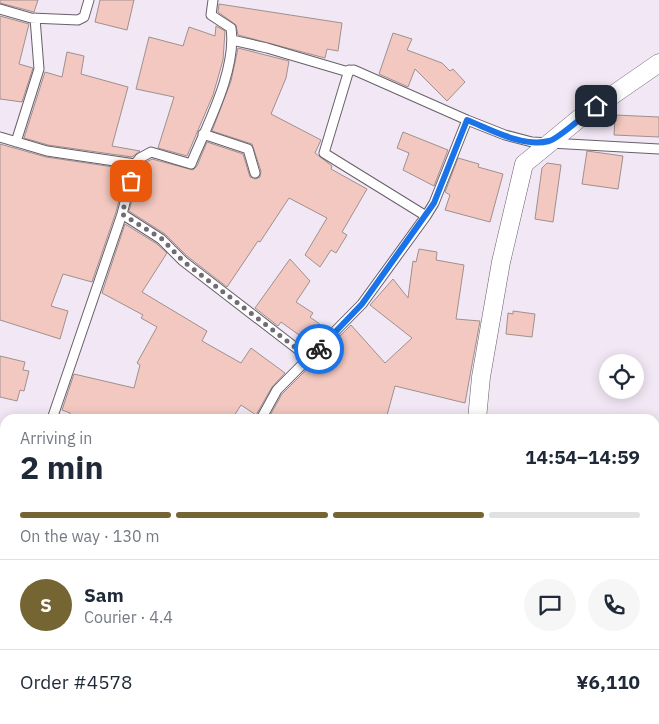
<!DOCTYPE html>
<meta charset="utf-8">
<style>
:root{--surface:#fff;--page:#f6f6f7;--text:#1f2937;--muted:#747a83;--line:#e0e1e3;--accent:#746533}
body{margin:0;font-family:"IBM Plex Sans",sans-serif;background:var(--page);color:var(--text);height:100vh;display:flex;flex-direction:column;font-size:19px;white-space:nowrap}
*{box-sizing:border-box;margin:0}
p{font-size:16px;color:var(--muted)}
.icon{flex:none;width:28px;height:28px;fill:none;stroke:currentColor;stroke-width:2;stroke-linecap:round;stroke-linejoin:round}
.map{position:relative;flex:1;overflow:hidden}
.panel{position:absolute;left:0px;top:414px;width:660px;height:311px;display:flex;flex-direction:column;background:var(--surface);border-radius:15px 15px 0 0;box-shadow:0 2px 12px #0003}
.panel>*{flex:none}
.tools{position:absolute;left:599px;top:354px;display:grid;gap:10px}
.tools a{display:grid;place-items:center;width:45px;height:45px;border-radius:50%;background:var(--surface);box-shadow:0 2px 12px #0003;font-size:25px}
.pin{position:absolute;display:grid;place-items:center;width:42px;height:42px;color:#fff;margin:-21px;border-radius:10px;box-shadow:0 2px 8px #0006}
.courier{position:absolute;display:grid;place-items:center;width:50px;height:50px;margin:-25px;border:4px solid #1a73e8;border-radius:50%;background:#fff;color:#222;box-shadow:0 1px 6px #0007}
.summary em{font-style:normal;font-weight:700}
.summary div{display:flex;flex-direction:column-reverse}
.summary{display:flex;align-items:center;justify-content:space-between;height:85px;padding:0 20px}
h1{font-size:32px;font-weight:700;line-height:38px}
.bar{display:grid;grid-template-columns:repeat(4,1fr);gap:8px 5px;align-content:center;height:60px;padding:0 20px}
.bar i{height:6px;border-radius:4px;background:var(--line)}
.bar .selected{background:var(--accent)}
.bar p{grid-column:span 4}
.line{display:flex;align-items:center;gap:12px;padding:0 20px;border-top:1px solid var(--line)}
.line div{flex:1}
.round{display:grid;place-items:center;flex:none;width:52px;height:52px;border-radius:26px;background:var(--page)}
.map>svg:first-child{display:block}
.green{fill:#9ae3b5}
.building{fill:#f3c8c0;stroke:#9f908d}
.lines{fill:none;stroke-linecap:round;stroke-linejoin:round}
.service-casing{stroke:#68606a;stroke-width:11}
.minor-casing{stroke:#68606a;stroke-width:19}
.path{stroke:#979099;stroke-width:3;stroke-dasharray:1 4;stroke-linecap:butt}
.service{stroke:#fff;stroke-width:9}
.minor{stroke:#fff;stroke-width:18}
.done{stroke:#716c73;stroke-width:5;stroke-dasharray:0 9}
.route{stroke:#1a73e8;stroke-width:6}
</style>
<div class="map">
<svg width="659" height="724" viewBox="0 0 659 724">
<rect width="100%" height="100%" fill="#f2e8f5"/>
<!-- green -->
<path class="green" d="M659,583V724H521L520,720H655V584Z"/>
<!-- building -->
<path class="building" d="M0,0H38L34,12L0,3Z
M100,0H134L127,30L95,22Z
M219,4L342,23L338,51L327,49L325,58L238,35L236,25L218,12Z
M0,16L29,24L19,64L33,68L22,102L0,99Z
M216,26L225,31L223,60L213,95L187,156L158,148L174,97L136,89L149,37L183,46L189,27L215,36Z
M393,33L412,39L407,50L442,63L450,71L453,69L465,82L447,101L415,69L408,87L379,74Z
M238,48L289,61L286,78L271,114L321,140L315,153L332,166L331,169L367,189L342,232L347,235L336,253L331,250L320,267L305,255L327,218L289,198L260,242L258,241L227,287L187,256L165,234L129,211L141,167L144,163L152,159L193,170L197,166L207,142L243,154L250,177L256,179L260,177L261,171L252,144L212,131L231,81Z
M67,52L84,56L81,74L128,87L112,146L140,151L132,157L48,145L24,138L45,72L62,77Z
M615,115L659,117V137L614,135Z
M403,132L448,150L434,186L403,170L409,153L397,148Z
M0,144L46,157L127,169L116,212L92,282L63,274L51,306L68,311L60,339L0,320Z
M587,151L623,156L618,189L582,184Z
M458,158L479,164L478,167L503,174L490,222L445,210L450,195L445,192Z
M547,163L561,165L553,222L535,219L542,168Z
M125,224L157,244L167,253L142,292L207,331L202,341L241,363L251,348L285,373L272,387L256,415L241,405L232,419H69L70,413L62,410L74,374L134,388L140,365L137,363L157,327L141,318L143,315L102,293Z
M419,249L437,252L436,260L464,265L456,319L480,321L465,403L395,386L386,419H268L282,394L351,325L385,363L412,338L370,305L393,279L408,298L413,261L416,262Z
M290,259L310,281L296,302L313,313L310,317L328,330L313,345L281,322L278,326L255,308Z
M513,311L535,314L532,337L506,334L508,313L513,314Z
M0,356L25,362L23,370L29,371L24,391L20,390L17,401L0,397Z"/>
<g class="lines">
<!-- service casing -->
<g class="service-casing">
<path id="service" d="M0,9L31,18L78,20L84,17L89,0
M232,40L267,48L345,71L354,70L467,120L505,135L532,142L659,149
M349,70L324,153L426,216
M203,134L248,149L255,173
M0,137L47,151L135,164L122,214L161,239L183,261L309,358
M16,142L39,69L35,18
M135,164L140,158L151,152L191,164C207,125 237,70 231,28L211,15L213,0
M52,419L122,214
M261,419L277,390L362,304L426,216L434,203L467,120"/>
</g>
<!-- minor casing -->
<g class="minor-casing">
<path id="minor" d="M477,419L481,377L501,262L524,164L581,117L659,63
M0,458L5,459
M153,724L154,720
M314,724L315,720"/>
</g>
<!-- path -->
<path class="path" d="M655,559L659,558"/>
<!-- service -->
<use href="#service" class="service"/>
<!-- minor -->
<use href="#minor" class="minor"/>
</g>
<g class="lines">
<!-- done -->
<path class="done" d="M131,181L122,214L162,239L183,261L309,358L319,349"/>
<!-- route -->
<path class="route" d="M319,349L362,304L434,203L467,120C490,129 523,148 549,141C557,140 587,113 596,106"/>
</g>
</svg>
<div class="tools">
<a><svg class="icon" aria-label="locate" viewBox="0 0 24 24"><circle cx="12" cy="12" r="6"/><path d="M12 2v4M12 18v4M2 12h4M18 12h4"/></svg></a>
</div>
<div class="pin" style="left:131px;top:181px;background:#ea580c"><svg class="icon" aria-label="bag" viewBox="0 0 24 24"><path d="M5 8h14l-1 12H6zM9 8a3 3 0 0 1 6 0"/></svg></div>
<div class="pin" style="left:596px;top:106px;background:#1f2937"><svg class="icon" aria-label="home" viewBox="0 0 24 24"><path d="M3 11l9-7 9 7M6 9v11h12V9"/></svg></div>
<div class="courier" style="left:319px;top:349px"><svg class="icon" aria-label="bike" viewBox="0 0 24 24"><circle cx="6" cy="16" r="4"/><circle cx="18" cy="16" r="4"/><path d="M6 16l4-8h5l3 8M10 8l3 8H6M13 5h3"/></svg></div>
<section class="panel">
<div class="summary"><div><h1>2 min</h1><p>Arriving in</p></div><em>14:54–14:59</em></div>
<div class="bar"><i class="selected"></i><i class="selected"></i><i class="selected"></i><i></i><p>On the way · 130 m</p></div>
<div class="line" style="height:90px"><b class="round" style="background:var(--accent);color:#fff">S</b><div><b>Sam</b><p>Courier · 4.4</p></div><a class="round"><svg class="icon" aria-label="chat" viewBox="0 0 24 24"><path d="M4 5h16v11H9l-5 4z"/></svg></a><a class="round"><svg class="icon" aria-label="phone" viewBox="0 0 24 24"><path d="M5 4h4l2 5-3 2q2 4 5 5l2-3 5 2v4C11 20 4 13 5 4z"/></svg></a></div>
<div class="line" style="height:65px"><div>Order #4578</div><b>¥6,110</b></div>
</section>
</div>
